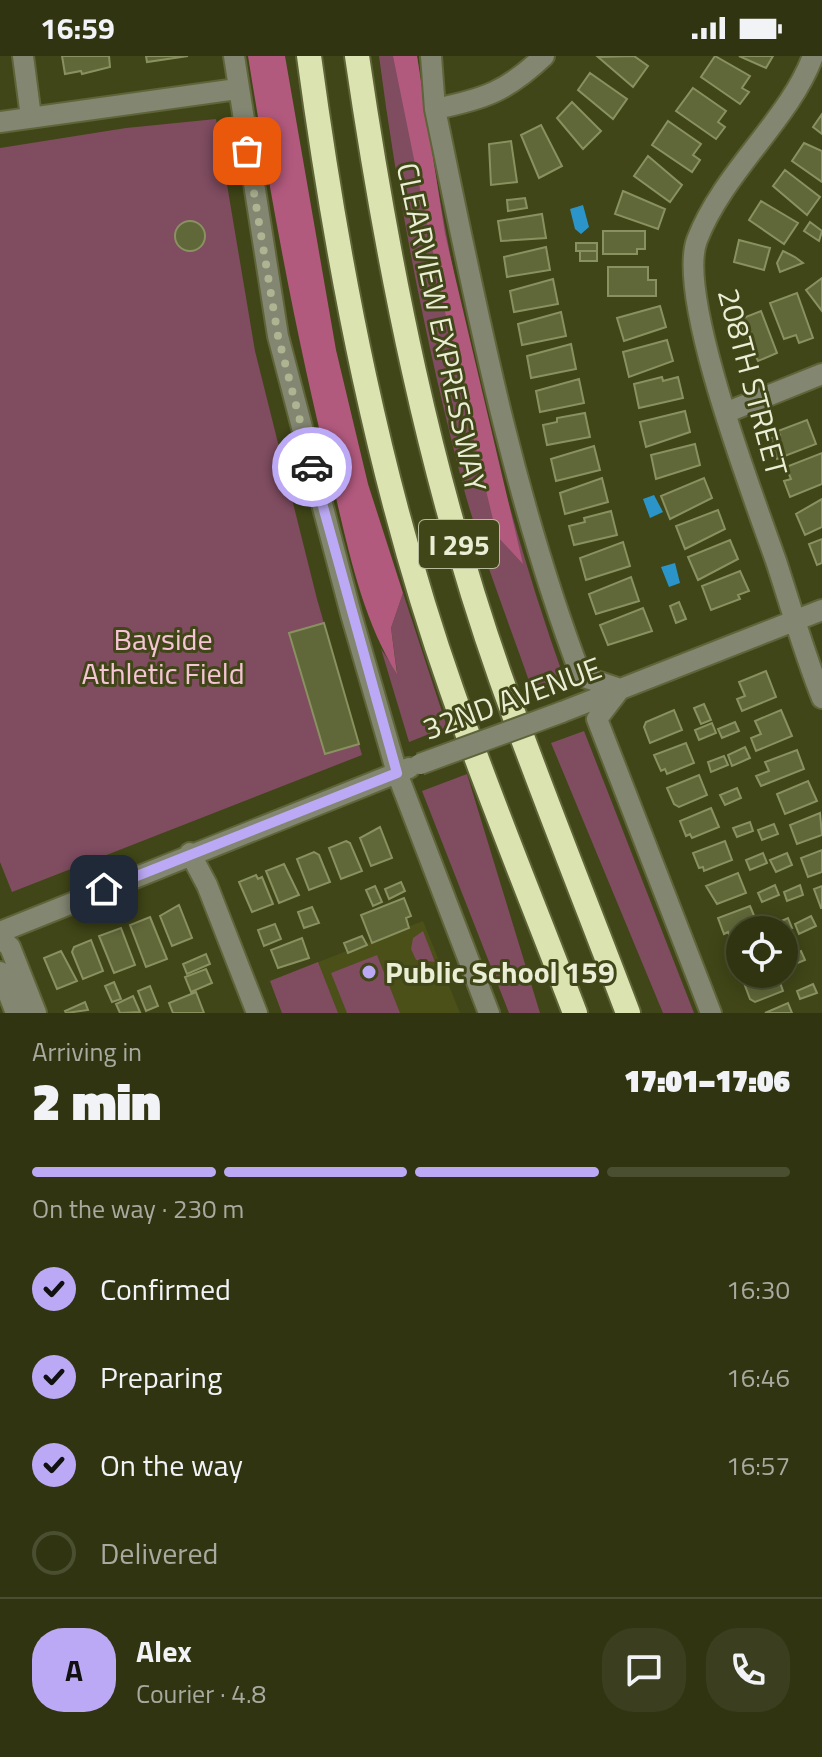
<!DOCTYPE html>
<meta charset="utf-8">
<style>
:root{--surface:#303411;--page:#3c3f1f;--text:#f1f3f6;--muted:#a8aa9f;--line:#4b4f31;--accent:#bca9f5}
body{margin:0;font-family:"Titillium Web",sans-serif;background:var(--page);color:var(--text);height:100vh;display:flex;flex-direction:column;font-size:30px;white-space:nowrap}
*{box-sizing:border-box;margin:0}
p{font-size:26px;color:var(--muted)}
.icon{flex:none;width:44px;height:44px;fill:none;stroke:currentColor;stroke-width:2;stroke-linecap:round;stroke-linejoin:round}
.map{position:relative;height:957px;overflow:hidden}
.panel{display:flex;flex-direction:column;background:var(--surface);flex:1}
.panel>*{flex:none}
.buttons{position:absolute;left:726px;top:860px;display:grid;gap:16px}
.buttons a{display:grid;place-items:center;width:72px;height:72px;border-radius:50%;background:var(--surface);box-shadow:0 4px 20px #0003,0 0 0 2px var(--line);font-size:40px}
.pin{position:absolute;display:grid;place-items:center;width:68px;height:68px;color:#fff;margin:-34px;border-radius:16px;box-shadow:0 4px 12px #0006}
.courier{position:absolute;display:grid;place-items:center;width:80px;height:80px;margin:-40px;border:6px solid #bca9f5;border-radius:50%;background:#fff;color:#222;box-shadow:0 2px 10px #0007}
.summary em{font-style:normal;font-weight:800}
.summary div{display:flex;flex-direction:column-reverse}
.summary{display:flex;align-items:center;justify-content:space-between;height:136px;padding:0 32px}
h1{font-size:52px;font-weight:800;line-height:60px}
.bar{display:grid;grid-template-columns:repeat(4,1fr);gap:12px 8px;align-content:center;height:96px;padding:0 32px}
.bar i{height:10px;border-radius:6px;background:var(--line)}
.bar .active{background:var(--accent)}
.bar p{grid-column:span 4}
.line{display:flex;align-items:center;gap:20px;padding:0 32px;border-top:2px solid var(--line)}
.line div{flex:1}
.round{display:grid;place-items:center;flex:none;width:84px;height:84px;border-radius:32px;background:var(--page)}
ol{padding:0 32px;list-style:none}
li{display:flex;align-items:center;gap:24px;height:88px}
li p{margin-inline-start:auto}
li .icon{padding:8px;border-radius:50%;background:var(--accent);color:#111;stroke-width:4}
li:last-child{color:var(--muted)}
li i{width:44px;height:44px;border:4px solid var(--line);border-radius:50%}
.status{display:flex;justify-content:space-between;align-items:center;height:56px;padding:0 40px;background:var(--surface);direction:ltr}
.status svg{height:22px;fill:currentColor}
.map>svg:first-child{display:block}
.built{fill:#4a5017}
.green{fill:#7f4c60}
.forest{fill:#b25a7e}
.water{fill:#2b95c9}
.building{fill:#606738;stroke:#8a9161;stroke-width:2}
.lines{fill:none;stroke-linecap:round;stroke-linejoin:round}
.minor-casing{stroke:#5f6439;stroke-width:24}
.highway-casing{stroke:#5f6439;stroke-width:28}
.minor{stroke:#838671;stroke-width:20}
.highway{stroke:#dbe3b0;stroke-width:24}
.minor-bridge-casing{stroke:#5f6439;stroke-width:24;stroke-linecap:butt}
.minor-bridge{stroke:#838671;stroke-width:20}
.done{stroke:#aeb392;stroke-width:8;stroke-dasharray:0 14.4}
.route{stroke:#bca9f5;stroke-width:10}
.poi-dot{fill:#bca9f5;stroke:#404617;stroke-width:3}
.labels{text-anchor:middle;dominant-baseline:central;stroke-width:6;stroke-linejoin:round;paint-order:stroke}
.shield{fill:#404617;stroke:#b7bc9c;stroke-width:2}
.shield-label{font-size:28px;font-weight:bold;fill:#eaeed5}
.street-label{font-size:30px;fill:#eaeed5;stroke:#404617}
.park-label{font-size:30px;fill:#f5c4d5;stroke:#404617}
.poi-label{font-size:30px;font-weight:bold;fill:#eaeed5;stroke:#404617;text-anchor:start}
</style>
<div class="status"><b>16:59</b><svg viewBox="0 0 49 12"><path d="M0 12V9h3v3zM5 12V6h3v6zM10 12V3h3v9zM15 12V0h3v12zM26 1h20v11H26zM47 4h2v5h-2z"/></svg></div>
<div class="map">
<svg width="822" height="957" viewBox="0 0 822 957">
<rect width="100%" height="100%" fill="#404617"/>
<!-- built -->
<path class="built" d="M423,865L460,957H282L270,925Z"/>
<!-- green -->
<path class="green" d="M379,0H417C447,212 493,423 565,625L534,639C511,572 484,505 465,437C427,294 398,146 379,0Z
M216,63L255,295L317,543L362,699L12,836L0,806V92L126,72Z
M403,537L447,671L409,686L381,593L397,616L391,572Z
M584,675L694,957H663L551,687Z
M467,718L540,957H509L422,735Z
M423,875L435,906L416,904L411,893L413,882Z
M377,899L400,957H347L331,917Z
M318,906L338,957H282L270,925Z"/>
<!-- forest -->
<path class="forest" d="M248,0H285L336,294L368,428L403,537L391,572L397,618C362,563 348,492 333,429C297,287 271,144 248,0Z
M393,0H417L445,178L523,508L497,480L457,314Z"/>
<!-- water -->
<path class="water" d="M583,149L589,171L581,178L575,173L570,153Z
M654,439L663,456L650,462L643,443Z
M675,507L680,527L669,531L661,511Z"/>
<!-- building -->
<path class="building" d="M62,0H109L110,11L82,18L81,15L65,18Z
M146,0H188L147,6Z
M634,0L648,10L633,31L598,1Z
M715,0L750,20L742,32L749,36L740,48L701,21Z
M739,0H773L766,12Z
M590,17L627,43L613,63L578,34Z
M693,32L726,55L718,66L725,71L716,83L676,55Z
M572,46L601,75L583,93L557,62Z
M822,58V78L813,71Z
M668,65L701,88L693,99L700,104L692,116L652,89Z
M541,69L562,110L539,122L521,79Z
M511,85L517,126L491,129L489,88Z
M804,87L822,95V126L792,105Z
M648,100L682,129L670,146L634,120Z
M785,114L820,141L807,159L773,130Z
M623,135L665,153L658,173L615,158Z
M525,142L527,152L508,155L507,144Z
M761,145L798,167L784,188L749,164Z
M542,158L546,182L501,185L498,165Z
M175 180a15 15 0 1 1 30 0a15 15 0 1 1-30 0Z
M810,166L822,175L819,185L804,175Z
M603,175H645V193H637V198H603Z
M739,184L770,192L764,214L734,206Z
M576,187H597V195H576Z
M546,191L550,214L507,221L504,201Z
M580,195H597V205H580Z
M783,195L795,201L803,207L780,216L777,207Z
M608,211H648V224H656V240H608Z
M822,222V255L806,234Z
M553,223L558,248L514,256L510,235Z
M797,237L813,282L799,287L796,279L784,283L770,247Z
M660,250L666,271L624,285L617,262Z
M761,255L777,297L758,305L738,264Z
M561,256L566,280L522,289L518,268Z
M667,284L673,305L629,321L623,296Z
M571,288L576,313L531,322L527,300Z
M662,321L663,325L678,321L683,342L639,352L634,328Z
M579,323L584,347L540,356L536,335Z
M685,355L690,376L646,391L640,366Z
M585,357L590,381L547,389L543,369L557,366V362Z
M807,364L816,388L777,403L769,383L780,379L778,375Z
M695,388L700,409L656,423L651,399Z
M594,390L600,414L556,425L551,403Z
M822,397V428L790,441L784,425L791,423L786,411Z
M602,422L608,446L565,458L560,437Z
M704,422L712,442L670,463L661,440Z
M822,443V471L805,479L796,458Z
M718,454L725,473L685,493L676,470Z
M611,455L617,479L574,489L569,470L585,466L584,462Z
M822,483V507L817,509L809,488Z
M730,484L738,503L698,524L688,501Z
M623,486L630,510L586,524L580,502Z
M740,515L749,535L738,539L740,543L711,554L702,530Z
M631,521L639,545L596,558L589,538Z
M679,546L686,563L676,567L670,550Z
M643,552L652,575L608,589L600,569Z
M324,567L359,688L325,698L289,577Z
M766,615L776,641L742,655L737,643L745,640L739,626Z
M704,648L711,664L701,668L694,652Z
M674,654L682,674L650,687L644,671L646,666Z
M781,654L792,680L756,695L751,682L761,678L755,665Z
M735,666L739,675L722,682L718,673Z
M712,667L716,677L699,684L695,674Z
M686,687L694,707L667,718L665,713L661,715L654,699Z
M745,691L750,702L732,710L728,699Z
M797,694L804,713L761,730L756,720L769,715L765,706Z
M724,700L728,709L711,716L708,706Z
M699,719L707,739L679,751L674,748L667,732Z
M808,725L817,745L785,758L777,738Z
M737,732L741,742L725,749L720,739Z
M711,752L719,771L692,782L690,778L686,780L680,765Z
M820,757L822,779L797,788L790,769Z
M750,766L753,775L737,781L733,772Z
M774,768L778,778L762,784L758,774Z
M380,771L392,802L371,810L360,782Z
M346,785L350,787L362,815L341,823L329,792Z
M725,785L732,804L704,815L703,811L699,812L693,797Z
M822,794V816L808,821L801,802Z
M314,796L319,799L330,826L309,834L297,803Z
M763,797L767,807L750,814L746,804Z
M787,797L792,809L776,816L770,804Z
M284,808L299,839L279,847L266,815Z
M738,817L746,837L717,848L706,830Z
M256,819L258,823L262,821L273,848L252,856L239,826Z
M401,826L405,835L389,843L385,833Z
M775,829L779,839L762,846L758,837Z
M800,829L803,839L787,845L784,836Z
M375,830L382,846L373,850L366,834Z
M822,830V852H821L814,833Z
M404,842L411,860L406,862L409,872L372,887L361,859Z
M179,849L192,882L172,890L160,860Z
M750,850L758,869L730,881L728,876L724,878L718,862Z
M312,851L319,867L304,872L298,856Z
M811,860L816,870L799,878L795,868Z
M150,861L167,903L146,911L130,869Z
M788,862L792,872L774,874L772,869Z
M275,868L281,883L264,890L258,874Z
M121,872L135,909L114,917L99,880Z
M362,880L367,889L348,897L344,887Z
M302,882L309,902L278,912L271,894Z
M91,884L103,915L83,923L72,896L74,891Z
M740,891V908L737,909L731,895Z
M61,895L77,925L57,933L44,902Z
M801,895L805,904L788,911L784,902Z
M206,898L210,908L187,918L183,908Z
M206,913L212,927L191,936L185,921Z
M767,918H777L783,935L755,946L750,943L744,927Z
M114,926L121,943L112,946L105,930Z
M813,928L817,937L800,943L797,935Z
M150,930L158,950L146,955L138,935Z
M196,936L204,957H173L169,947Z
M133,940L140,956L120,957L116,948Z
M85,946L88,954L66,957L65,955Z
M788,947L792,957H765Z"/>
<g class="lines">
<!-- minor casing -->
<g class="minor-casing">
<path id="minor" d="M23,0L31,61
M234,0L278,280L351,558L397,717L489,957
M431,0L435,53C475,245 511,436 581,620L620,633L597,663L711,957
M813,0C790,63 723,116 697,184C676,240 754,442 776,505C791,551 804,597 822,642
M435,53C485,43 507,35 544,0
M0,66L237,33
M725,357L822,318
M562,656L822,554
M190,797L207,829L257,957
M0,876L409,712
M0,881L10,891L36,957
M0,916L16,957"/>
</g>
<!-- highway casing -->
<g class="highway-casing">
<path id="highway" d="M309,0C338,214 380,431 452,635C490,743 534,850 575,957
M357,0C388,211 430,422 501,623C541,735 586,846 628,957"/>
</g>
<!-- minor -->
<use href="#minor" class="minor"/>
<!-- highway -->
<use href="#highway" class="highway"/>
<!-- minor-bridge casing -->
<g class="minor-bridge-casing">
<path id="minor-bridge" d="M420,708L562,656"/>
</g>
<!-- minor-bridge -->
<use href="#minor-bridge" class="minor-bridge"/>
</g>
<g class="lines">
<!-- done -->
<path class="done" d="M247,95L278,280L312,411"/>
<!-- route -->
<path class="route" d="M104,833L397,717L312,411"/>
</g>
<!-- markers -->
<circle class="poi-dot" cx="369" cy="916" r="8"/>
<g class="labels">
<!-- shield labels -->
<rect class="shield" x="419" y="464" width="80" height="48" rx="6"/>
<g class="shield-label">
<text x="459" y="488">I 295</text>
</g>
<!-- street labels -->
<g class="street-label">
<text transform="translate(442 271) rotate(78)">CLEARVIEW EXPRESSWAY</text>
<text transform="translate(753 326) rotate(75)">208TH STREET</text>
<text transform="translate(512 642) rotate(-20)">32ND AVENUE</text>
</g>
<!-- park labels -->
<g class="park-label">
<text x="163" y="583">Bayside<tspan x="163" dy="34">Athletic Field</tspan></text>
</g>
<!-- poi labels -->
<g class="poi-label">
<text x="385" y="916">Public School 159</text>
</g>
</g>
</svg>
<div class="buttons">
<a><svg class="icon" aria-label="locate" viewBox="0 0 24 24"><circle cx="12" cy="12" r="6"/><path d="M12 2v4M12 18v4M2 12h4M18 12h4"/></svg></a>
</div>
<div class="pin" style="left:247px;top:95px;background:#ea580c"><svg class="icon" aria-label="bag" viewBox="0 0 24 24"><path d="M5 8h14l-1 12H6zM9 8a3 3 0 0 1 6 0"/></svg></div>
<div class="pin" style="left:104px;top:833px;background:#1f2937"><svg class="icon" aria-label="home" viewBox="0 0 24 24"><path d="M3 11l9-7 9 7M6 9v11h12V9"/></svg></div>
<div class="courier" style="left:312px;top:411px"><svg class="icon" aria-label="car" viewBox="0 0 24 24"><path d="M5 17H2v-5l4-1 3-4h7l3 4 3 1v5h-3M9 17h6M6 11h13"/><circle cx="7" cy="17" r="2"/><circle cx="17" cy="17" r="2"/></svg></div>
</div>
<section class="panel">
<div class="summary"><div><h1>2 min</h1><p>Arriving in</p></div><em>17:01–17:06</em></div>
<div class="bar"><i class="active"></i><i class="active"></i><i class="active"></i><i></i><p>On the way · 230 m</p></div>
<ol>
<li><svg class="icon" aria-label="check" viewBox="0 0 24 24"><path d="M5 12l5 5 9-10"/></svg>Confirmed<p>16:30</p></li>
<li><svg class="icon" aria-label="check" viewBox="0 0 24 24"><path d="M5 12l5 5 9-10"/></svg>Preparing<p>16:46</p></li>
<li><svg class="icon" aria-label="check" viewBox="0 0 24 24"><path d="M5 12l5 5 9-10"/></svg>On the way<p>16:57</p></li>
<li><i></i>Delivered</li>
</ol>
<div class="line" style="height:144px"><b class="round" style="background:var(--accent);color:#111">A</b><div><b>Alex</b><p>Courier · 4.8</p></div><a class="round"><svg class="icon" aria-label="chat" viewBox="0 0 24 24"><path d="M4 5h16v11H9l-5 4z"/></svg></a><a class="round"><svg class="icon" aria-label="phone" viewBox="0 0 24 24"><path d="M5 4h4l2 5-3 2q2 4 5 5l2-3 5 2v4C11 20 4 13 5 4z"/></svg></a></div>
</section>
